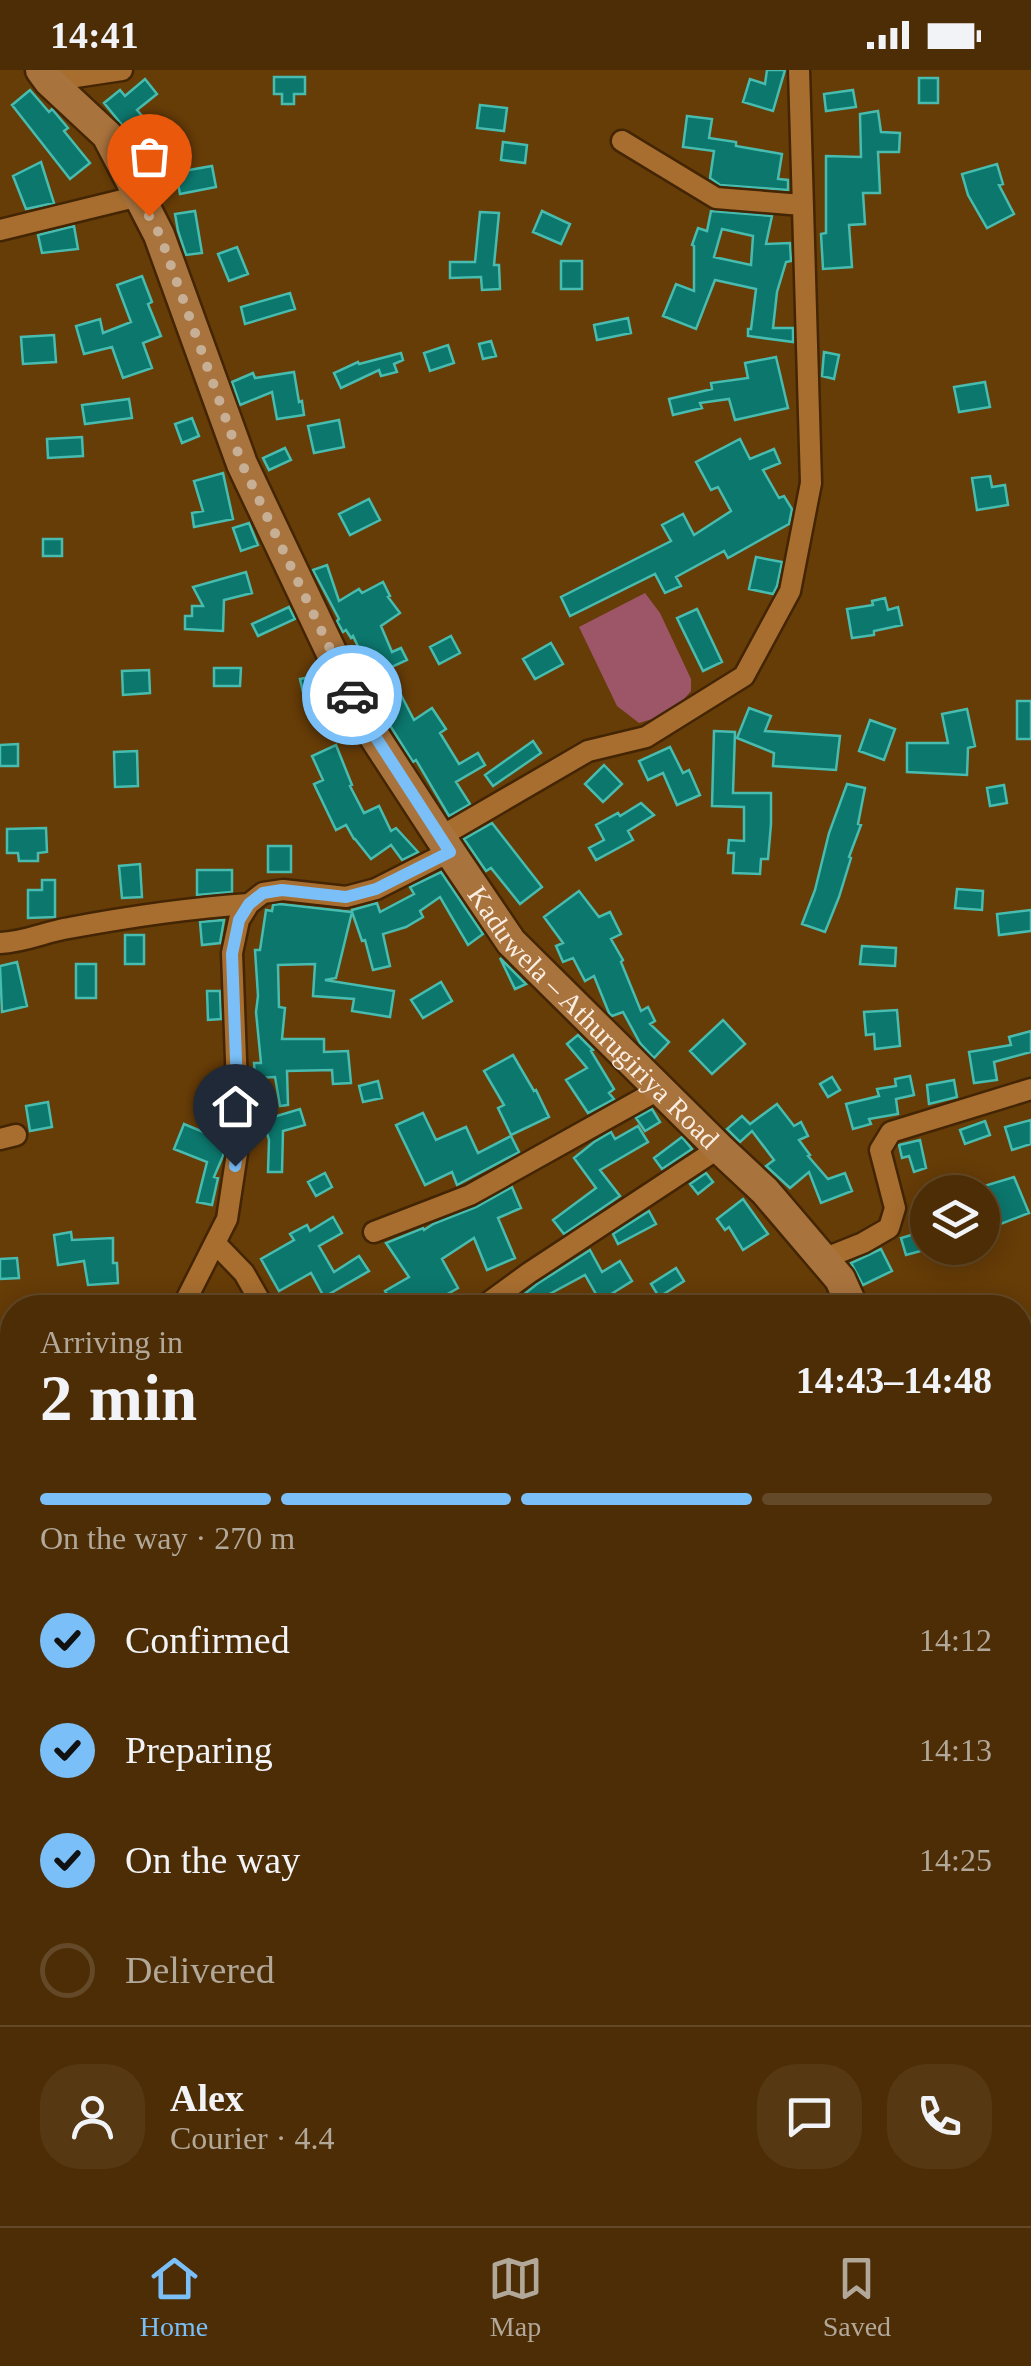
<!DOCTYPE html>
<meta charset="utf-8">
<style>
:root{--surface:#4c2d05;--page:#563913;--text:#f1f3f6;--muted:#b2a89a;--line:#634927;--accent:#7abff8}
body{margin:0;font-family:"Times New Roman",serif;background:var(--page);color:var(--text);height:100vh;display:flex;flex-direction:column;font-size:38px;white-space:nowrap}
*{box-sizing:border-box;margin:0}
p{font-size:32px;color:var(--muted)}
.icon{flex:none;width:55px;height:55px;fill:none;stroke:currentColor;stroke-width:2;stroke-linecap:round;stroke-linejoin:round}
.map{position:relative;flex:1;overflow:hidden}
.panel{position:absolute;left:0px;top:1225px;width:1032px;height:932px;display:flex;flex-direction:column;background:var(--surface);border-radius:40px 40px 0 0;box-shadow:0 5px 25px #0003,0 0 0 2px var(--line)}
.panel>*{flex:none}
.tools{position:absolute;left:910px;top:1105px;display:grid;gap:20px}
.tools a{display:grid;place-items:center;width:90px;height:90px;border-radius:50%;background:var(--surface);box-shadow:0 5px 25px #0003,0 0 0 2px var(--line);font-size:50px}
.pin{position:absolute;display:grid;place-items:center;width:85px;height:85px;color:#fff;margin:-102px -42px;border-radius:50% 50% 50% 0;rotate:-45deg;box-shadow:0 0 10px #0007}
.pin .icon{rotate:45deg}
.courier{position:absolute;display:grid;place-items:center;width:100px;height:100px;margin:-50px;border:8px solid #7abff8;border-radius:50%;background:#fff;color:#222;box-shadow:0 2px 12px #0007}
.headline em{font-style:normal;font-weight:700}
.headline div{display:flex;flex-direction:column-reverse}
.headline{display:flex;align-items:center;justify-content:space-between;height:170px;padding:0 40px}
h1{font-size:65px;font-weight:700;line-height:75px}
.bar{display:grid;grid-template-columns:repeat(4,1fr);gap:15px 10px;align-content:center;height:120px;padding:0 40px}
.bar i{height:12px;border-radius:8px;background:var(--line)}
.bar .on{background:var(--accent)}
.bar p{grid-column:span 4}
.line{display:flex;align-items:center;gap:25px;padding:0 40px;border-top:2px solid var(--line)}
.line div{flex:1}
.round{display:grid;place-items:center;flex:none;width:105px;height:105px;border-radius:40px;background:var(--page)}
ol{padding:0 40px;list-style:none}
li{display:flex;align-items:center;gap:30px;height:110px}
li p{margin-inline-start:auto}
li .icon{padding:10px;border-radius:50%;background:var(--accent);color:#111;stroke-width:4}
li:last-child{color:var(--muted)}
li i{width:55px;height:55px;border:5px solid var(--line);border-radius:50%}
.status{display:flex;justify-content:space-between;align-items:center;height:70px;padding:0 50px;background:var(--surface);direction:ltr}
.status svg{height:28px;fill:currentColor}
.dock{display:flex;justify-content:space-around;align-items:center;height:140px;border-top:2px solid var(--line);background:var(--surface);font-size:28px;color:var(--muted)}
.dock a{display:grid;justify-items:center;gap:5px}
.dock .on{color:var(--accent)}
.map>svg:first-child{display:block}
.green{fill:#9c5668}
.building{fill:#0c776d;stroke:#47bcaf;stroke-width:2.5;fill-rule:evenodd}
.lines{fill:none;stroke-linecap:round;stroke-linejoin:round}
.street-casing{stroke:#432503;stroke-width:25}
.primary-casing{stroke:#432503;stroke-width:35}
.path{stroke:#997a53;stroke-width:2.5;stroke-dasharray:8 5;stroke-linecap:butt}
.street{stroke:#a86e30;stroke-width:20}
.primary{stroke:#a9733d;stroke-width:30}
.done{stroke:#c6af95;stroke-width:10;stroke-dasharray:0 18}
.route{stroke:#7abff8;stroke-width:12}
.labels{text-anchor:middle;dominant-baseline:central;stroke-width:9;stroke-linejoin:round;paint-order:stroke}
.street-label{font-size:28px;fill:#faede2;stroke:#3f270d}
</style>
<div class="status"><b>14:41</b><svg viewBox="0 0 49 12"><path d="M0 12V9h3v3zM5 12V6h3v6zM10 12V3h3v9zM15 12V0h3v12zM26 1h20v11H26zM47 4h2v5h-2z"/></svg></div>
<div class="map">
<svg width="1031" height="2156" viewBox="0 0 1031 2156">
<rect width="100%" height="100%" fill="#663c07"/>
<!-- green -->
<path class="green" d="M645,523L660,543L691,609V621L672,643L639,653L617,636L579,557Z
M12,1771V2008L0,2001V1793Z
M1031,1976V2156H810L820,2145H1020V1979Z"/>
<!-- building -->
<path class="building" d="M767,0H785L773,41L743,32L750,9L765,14Z
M274,7H305V24H294V34H282V24H274Z
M919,8H938V33H919Z
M145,9L157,24L137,40L156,62L162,61L166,76L183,72L189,100L212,96L216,117L180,124L175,98L150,103L138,60L131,66L104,33L120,20L125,26Z
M30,20L49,42L52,39L68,58L64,61L90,93L70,109L12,35Z
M853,20L856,37L826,41L824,24Z
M480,35L507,38L504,61L477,58Z
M878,41L881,62L900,63L899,82H878L880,123H863L865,154L849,155L852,197L823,199L821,164L826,163V86L861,87L860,44Z
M687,46L712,49L709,68L736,72V76L782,84L778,109L788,110V120L720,115L710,108L714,81L683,77Z
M503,72L527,75L525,93L501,90Z
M41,92L54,133L26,139L13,106Z
M997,94L1003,114L999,115L1014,144L987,158L968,125L962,104Z
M195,141L202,183L186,185L178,161L175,144Z
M542,141L570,154L561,174L533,162Z
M711,141L772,146L766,174L790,173L791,191L786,192L777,222L773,258H793V272L748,266V259H751L756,219L715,210L696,259L663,246L676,214L694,221V176L692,175L698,158L707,161ZM722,159L753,166L751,195L714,187Z
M480,142L499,143L494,195H499L500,219L482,220L481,207L450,208V192H475Z
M74,156L78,179L42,183L38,165Z
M237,177L248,204L229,211L218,184Z
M561,191H582V219H561Z
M142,206L152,232L148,234L161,266L143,273L152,298L123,308L112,277L84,284L76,256L100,249L103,263L131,252L117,215Z
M290,223L295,239L245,254L241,237Z
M628,248L631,263L597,270L594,255Z
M54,265L56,292L23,294L21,267Z
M491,271L496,286L483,289L479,274Z
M448,275L454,293L430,301L424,283Z
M824,282L839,285L834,309L822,306Z
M401,283L403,290L394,294L397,302L381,306L379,300L341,318L334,303L358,292L359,294Z
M776,287L788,338L735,350L729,329L700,333L702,338L673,345L669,329L712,319L711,313L748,308L745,293Z
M294,302L299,332L302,331L304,345L277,349L272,322L240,335L232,312L253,303L255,308Z
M985,312L990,337L959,342L954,317Z
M129,329L132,348L85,354L82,335Z
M192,348L199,366L182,373L175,354Z
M339,350L344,377L314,383L308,356Z
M82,367L83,386L48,388L47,369Z
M740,369L750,389L774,379L780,393L763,400L779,428L784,426L792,439L789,454L728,488L724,481L676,507L681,516L665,523L655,504L570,546L561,527L671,471L662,455L683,444L694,465L731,441L718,417L711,420L696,392Z
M285,378L291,390L269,400L263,388Z
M223,403L233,449L194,457L192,443L203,441L194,411Z
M990,406L992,417L1005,415L1008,435L977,440L972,408Z
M369,429L380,450L350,465L339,444Z
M249,453L258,475L241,481L233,458Z
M43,469H62V486H43Z
M756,487L782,492L777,516L773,524L749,519Z
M327,495L339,531L359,519L362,523L383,512L390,526L388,527L400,543L381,556L392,582L401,578L407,590L372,606L353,566L351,568L346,560L343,562L337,551L339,549L313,500Z
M246,502L252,523L224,530L223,561L185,559V546H192V536H203L193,517Z
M885,528L888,540L898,537L902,555L874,561V565L852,568L847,539L873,535L872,531Z
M289,537L295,549L258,566L252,554Z
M697,539L722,592L703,601L677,548Z
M451,566L460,583L439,594L430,577Z
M551,573L563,594L535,609L523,589Z
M214,598H241L240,616H214Z
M149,600L150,623L123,625L122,601Z
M320,605L322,618L303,622L300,609Z
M400,623L414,650L432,638L446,659L440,663L459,694L478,683L485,695L456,712L470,734L449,746L416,690L413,692L377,635Z
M1017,631H1031V669H1017Z
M325,635L335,649L323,657L313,643Z
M749,638L771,646L765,661L840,666L836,700L773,696L774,683L737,668Z
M967,639L975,676L968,678L967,705L907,702V673H948L942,644Z
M870,650L895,659L884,690L859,681Z
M714,661L735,662L733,723H771V754L768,789H761L760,804L733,803L734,783H728L729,770L744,771V737L712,736Z
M533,671L541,683L493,716L485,705Z
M18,674V696H0V675Z
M336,675L352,715L350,716L364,743L379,736L391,761L396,758L418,782L402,790L391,775L371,789L355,769H354L346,755L336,760L314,714L323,710L312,686Z
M670,677L683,703L689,700L700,725L677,735L663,703L648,710L639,691Z
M137,681L138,716L115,717L114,682Z
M604,695L622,714L603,732L585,714Z
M847,714L865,718L858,754L861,755L849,787L851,788L839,827L825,862L802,854L815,820L829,763Z
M1004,715L1007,733L990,736L987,718Z
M641,733L654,745L628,761L633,770L596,790L589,778L604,770L596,755L618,743L620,746Z
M492,753L542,817L520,834L491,798L486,801L464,769Z
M46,758L47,782L38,783V791H19L18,783H7V759Z
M268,776H291V802H268Z
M140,794L142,827L122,828L119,796Z
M197,800H232V822L197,825Z
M441,802L483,864L468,875L440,827L420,841L423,847L406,857L383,864L390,896L373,900L365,870L362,871L352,842L336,908L325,910L394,921L390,947L352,941L354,929L313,926L315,894L278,895L279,937L285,938L282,969H324V982L348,981L351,1013L333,1014L332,1000L287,1001L288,1035L280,1036L275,1007L255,1008L254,993H261L256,942L258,926L255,880H260L266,840L272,841L273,835L280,834L352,842V840L377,833L380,842L414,824L410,817Z
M42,810H55V847L28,848V820H42Z
M957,819L983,821L982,840L955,838Z
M579,821L599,847L610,842L621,864L611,869L623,890L621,892L641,941L648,937L655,951L650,954L669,972L654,988L640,973L623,942L612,946L609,943L594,906L585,911L573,888L563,892L556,876L563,873L544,847Z
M1031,840V861L999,865L997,844Z
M224,850L220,873L202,875L200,852Z
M125,865H144V894H125Z
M862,876L896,878L895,896L860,894Z
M500,888L526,914L515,919Z
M17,892L27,936L2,942L0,896Z
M76,894H96V928H76Z
M441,912L452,931L423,948L411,930Z
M207,921H220L221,949L208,950Z
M897,940L900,976L875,979L874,964L866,965L864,942Z
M723,950L745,974L712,1004L690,981Z
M1031,961V982L994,992L997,1010L974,1013L969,982L1011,975L1009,967Z
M578,965L593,980L591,981L614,1019L609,1023L614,1029L588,1043L566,1010L587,998L567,974Z
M513,985L534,1021L536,1020L549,1047L511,1065L498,1038L504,1035L484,1001Z
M910,1006L914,1025L896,1029L898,1044L869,1049L871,1054L853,1059L846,1034L879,1026L877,1019L896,1016L895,1009Z
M832,1007L840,1020L828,1027L820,1014Z
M954,1010L957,1027L929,1034L927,1015Z
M378,1011L382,1028L363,1032L359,1016Z
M48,1032L52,1057L30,1061L26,1036Z
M777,1034L794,1056L801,1052L808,1066L799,1070L810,1085L808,1086L828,1109L845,1103L852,1121L821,1133L809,1102L790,1118L766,1096L774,1090L752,1061L740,1072L727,1059L742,1046L750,1054Z
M300,1039L305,1055L283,1061L282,1102H268L269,1070L263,1050Z
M652,1039L660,1052L645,1061L636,1048Z
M423,1043L436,1070L466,1057L478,1083L511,1066L519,1082L457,1115L452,1102L425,1115L396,1055Z
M1031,1050V1074L1012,1080L1005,1057Z
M985,1051L990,1065L965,1074L960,1060Z
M184,1054L225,1071L223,1086L214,1107L218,1108L212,1135L197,1132L207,1092L174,1079Z
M638,1056L648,1072L600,1100L620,1126L564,1164L553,1150L596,1118L574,1088L594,1072L611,1062L615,1069Z
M682,1067L692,1079L662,1099L654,1088Z
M920,1070L926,1098L914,1102L909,1086L902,1088L899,1075Z
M325,1103L332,1117L316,1126L308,1112Z
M706,1103L713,1112L698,1124L690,1114Z
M1014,1107L1029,1143L990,1158L984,1141L991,1138L984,1116Z
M512,1117L521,1138L498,1148L515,1188L487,1200L474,1168L442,1189L458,1218L430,1234L426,1227L407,1238H395L385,1221L409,1207L386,1173L423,1158L424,1160L433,1154L476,1137Z
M743,1129L768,1164L743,1180L729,1157L725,1160L717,1149Z
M649,1141L656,1154L618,1174L613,1164Z
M333,1147L342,1163L319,1176L334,1202L359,1186L369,1201L324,1227L311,1203L279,1221L261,1189L294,1170L290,1164L307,1155L310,1161Z
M928,1160V1179L906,1185L901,1168Z
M71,1162L72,1170L113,1168V1193H117L118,1213L88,1215L84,1191L58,1195L54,1165Z
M881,1179L892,1201L863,1215L851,1193Z
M590,1180L602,1202L620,1191L632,1211L600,1231L585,1205L546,1226L548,1229L534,1238H507L537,1214Z
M17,1188L19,1208L0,1209V1189Z
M676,1198L684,1211L659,1227L651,1214Z
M12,1281V1303L0,1304V1282Z"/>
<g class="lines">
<!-- street casing -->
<g class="street-casing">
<path id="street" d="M49,11L122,0
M622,71L716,128L802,135
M0,160L139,126
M440,767L588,681L646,667L744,606L790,521L811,413L799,0
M0,873C26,872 44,862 69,858C128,847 189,838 249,834
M0,1069L16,1065
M374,1162L470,1125L660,1019
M215,1173L244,1203L264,1238
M823,1189L863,1173L889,1158L895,1138L880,1080L891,1062L1031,1019
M182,1238L227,1149L239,1070L232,883L239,850L249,834L263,823L283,820L346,827L376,819L449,782
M481,1238L529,1203L719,1078
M1020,1372L1031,1367
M0,1379L12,1375
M1020,1496H1031
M1020,1932L1031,1933
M0,2037L12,2044
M246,2145L290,2156
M346,2156L352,2145"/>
</g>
<!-- primary casing -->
<g class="primary-casing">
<g id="primary">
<path id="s1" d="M41,0L49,11L107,65L139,126L159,165L242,394L363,649L440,767L511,872L719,1078L765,1121L840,1209L853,1238"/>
<path d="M654,2156L660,2145"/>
</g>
</g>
<!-- path -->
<path class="path" d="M1020,1761L1031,1763
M106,2156L110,2145"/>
<!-- street -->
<use href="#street" class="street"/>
<!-- primary -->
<use href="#primary" class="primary"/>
</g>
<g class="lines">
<!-- done -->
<path class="done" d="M149,146L160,165L242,394L352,625"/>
<!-- route -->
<path class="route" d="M235,1096L239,1070L232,884L239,850L249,834L263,823L282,820L346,827L376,819L450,782L364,649L352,625"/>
</g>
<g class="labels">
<!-- street labels -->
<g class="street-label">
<text stroke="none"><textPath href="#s1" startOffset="1110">Kaduwela – Athurugiriya Road</textPath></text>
</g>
</g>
</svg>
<div class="tools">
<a><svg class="icon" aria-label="layers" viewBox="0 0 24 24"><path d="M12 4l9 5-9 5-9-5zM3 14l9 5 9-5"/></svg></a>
</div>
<div class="pin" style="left:149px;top:146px;background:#ea580c"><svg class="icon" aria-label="bag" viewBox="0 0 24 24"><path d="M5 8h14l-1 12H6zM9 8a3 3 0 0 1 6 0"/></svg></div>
<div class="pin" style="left:235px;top:1096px;background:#1f2937"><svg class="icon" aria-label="home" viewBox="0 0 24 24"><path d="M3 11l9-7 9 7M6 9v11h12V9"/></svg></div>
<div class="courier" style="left:352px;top:625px"><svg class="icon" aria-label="car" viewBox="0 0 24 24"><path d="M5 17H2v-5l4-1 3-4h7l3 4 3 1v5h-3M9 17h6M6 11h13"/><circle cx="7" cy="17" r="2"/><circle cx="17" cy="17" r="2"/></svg></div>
<section class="panel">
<div class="headline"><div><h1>2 min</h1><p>Arriving in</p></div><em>14:43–14:48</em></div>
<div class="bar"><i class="on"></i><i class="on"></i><i class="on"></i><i></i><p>On the way · 270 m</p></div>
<ol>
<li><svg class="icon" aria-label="check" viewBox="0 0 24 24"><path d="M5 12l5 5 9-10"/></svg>Confirmed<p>14:12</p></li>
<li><svg class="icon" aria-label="check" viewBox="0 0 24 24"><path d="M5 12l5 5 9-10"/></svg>Preparing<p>14:13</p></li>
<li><svg class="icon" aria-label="check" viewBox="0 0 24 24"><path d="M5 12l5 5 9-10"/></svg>On the way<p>14:25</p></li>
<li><i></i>Delivered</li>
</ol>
<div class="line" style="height:180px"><a class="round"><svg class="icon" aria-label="person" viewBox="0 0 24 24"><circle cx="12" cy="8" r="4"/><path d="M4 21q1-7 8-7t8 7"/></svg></a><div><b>Alex</b><p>Courier · 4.4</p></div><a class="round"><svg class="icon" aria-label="chat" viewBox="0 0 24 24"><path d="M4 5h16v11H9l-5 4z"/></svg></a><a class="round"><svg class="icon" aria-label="phone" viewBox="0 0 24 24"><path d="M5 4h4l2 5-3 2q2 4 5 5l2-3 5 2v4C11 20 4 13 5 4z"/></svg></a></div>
</section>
</div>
<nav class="dock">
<a class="on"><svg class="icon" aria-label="home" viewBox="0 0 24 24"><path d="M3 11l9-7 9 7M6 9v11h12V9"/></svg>Home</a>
<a><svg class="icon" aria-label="map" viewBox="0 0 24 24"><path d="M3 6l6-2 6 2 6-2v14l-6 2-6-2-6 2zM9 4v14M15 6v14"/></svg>Map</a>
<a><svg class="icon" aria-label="saved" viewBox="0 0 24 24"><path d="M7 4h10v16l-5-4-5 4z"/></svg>Saved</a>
</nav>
